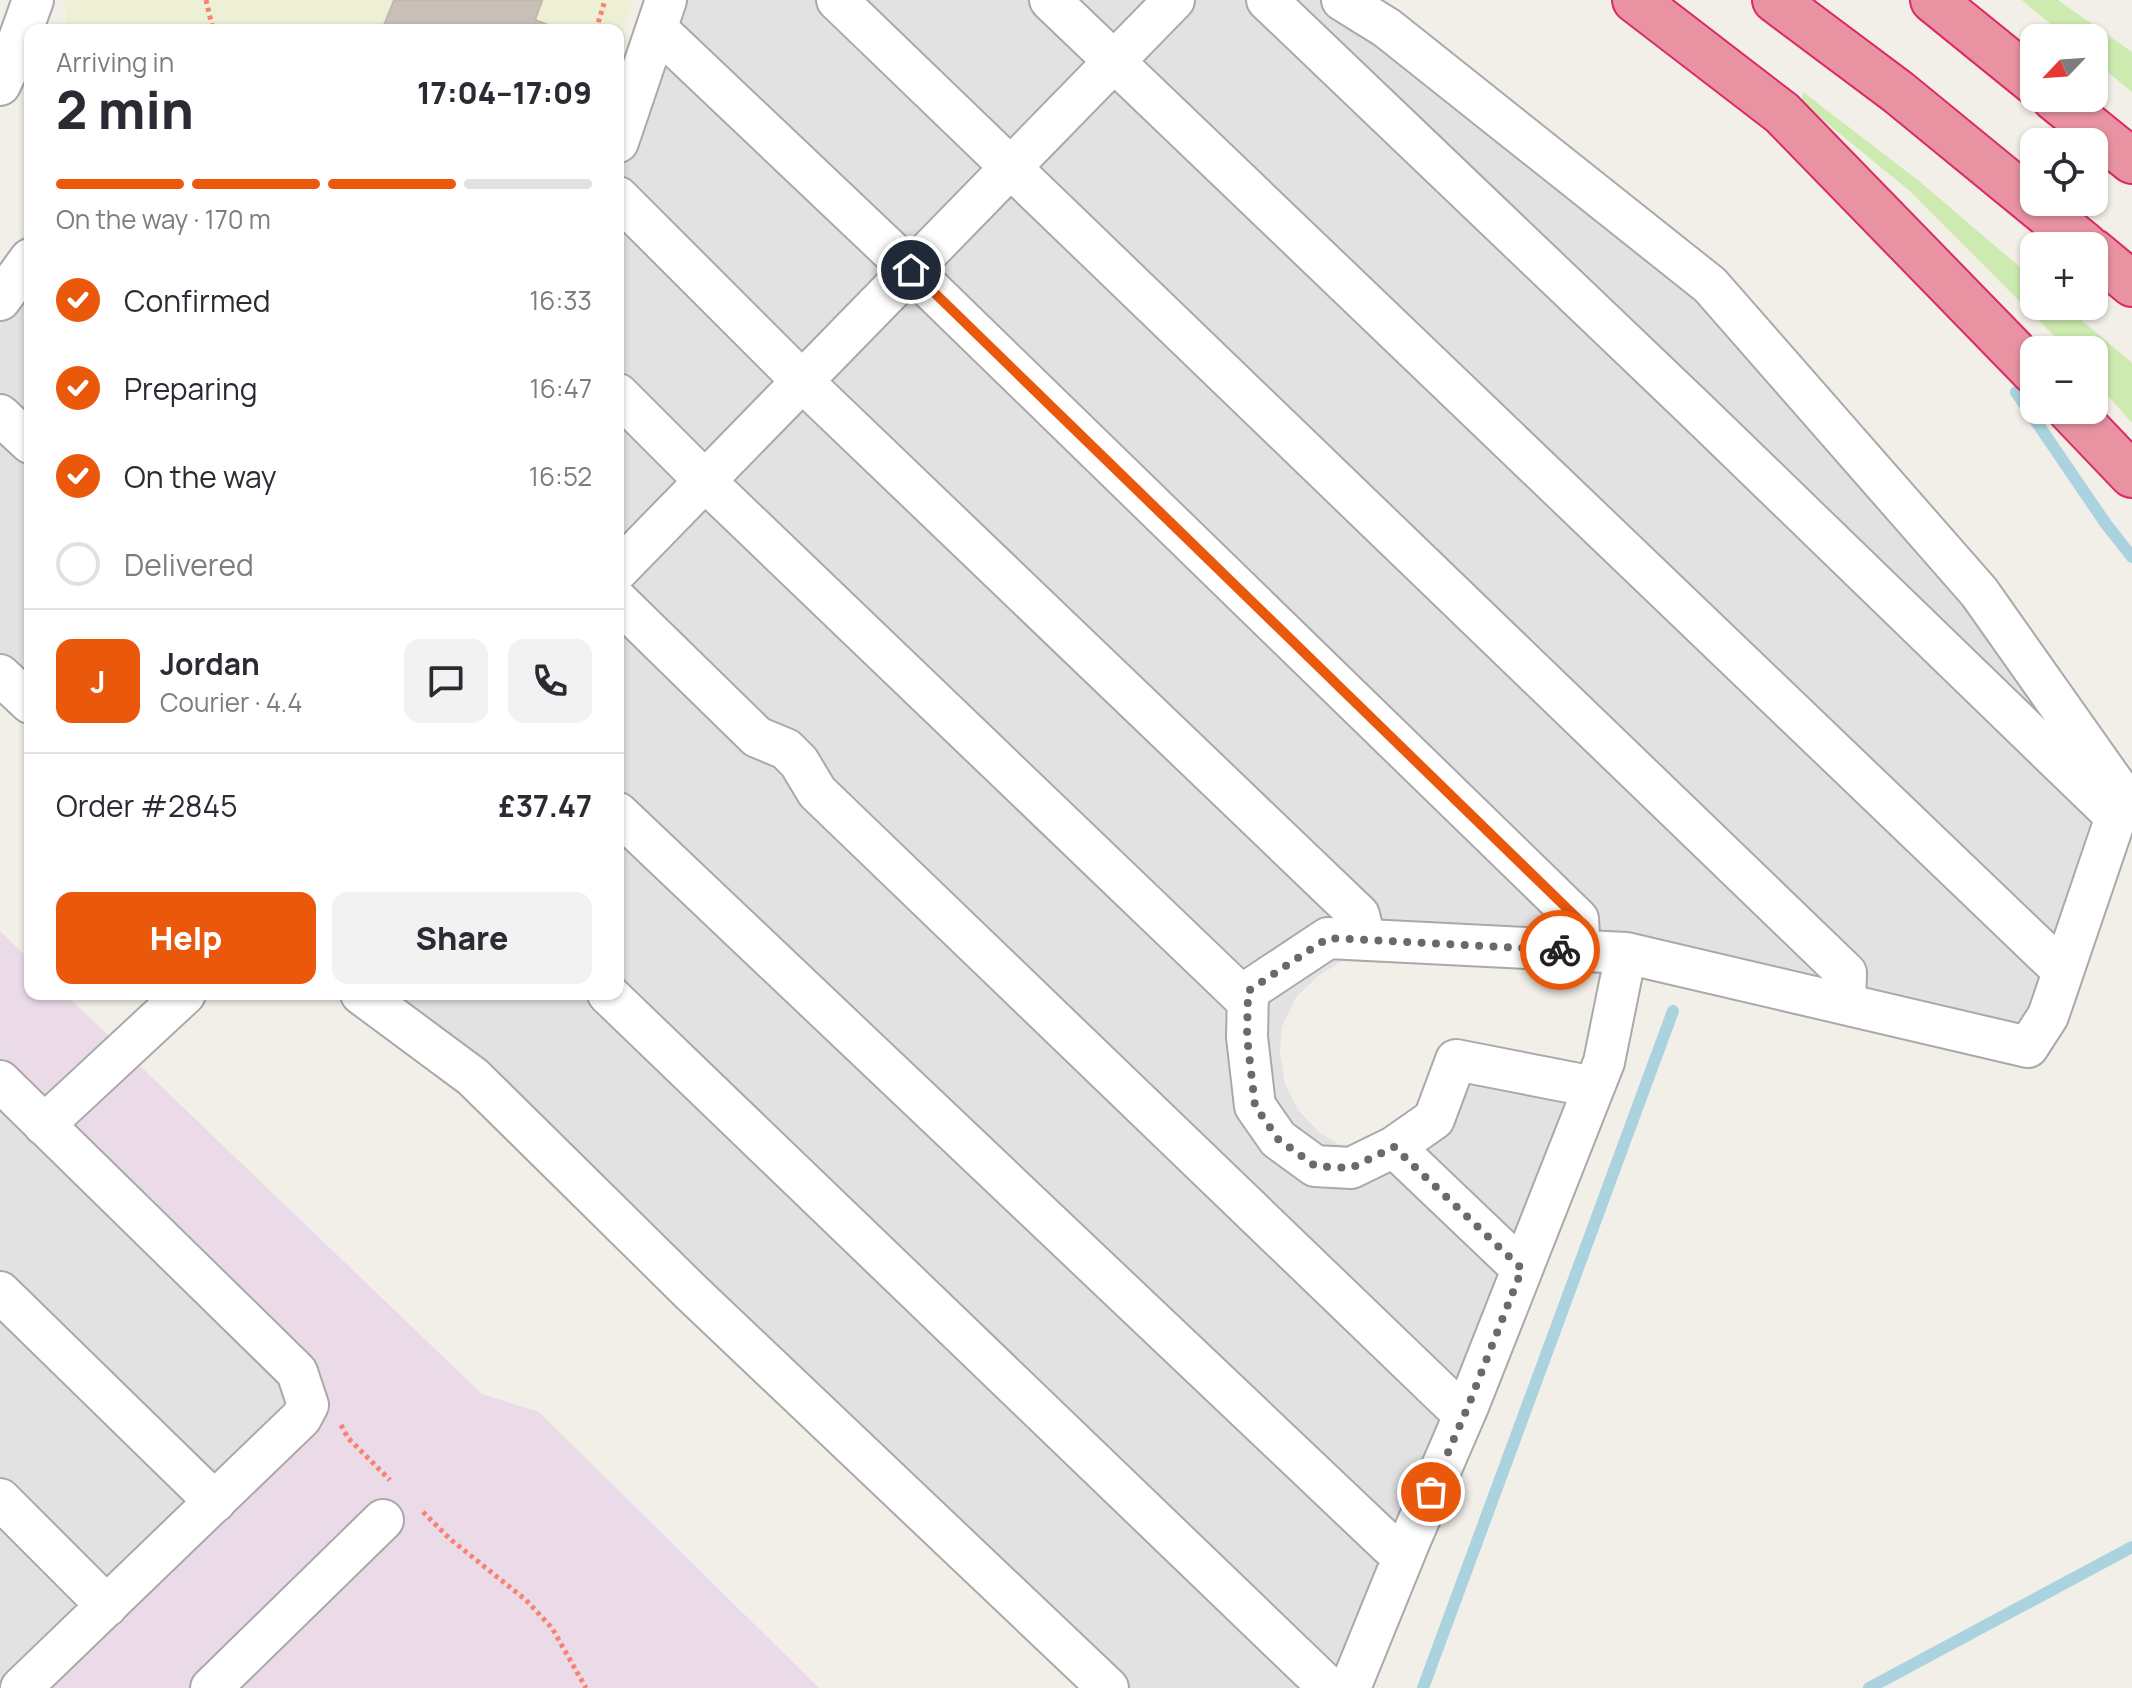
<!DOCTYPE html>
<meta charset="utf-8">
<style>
:root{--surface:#fff;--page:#f2f2f3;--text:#2b2b33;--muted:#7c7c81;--line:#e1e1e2;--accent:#ea580c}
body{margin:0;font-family:Manrope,sans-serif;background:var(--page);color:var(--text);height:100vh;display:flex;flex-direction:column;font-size:30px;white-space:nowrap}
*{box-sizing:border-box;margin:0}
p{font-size:26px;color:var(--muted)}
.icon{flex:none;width:44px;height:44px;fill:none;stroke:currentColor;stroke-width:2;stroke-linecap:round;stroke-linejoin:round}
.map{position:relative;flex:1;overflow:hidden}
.drawer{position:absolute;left:24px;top:24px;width:600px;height:976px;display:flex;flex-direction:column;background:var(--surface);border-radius:16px;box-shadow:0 2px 6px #0004}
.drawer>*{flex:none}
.needle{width:52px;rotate:245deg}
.controls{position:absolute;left:2020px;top:24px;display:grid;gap:16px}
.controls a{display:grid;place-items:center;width:88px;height:88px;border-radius:16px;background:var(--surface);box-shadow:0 2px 6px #0004;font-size:40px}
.pin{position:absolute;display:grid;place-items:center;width:68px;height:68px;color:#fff;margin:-34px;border:4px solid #fff;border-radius:50%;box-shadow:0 2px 8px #0007}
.courier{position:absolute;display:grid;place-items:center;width:80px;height:80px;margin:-40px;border:6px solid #ea580c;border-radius:50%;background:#fff;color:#222;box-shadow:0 2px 10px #0007}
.head em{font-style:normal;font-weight:800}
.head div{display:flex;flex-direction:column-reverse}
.head{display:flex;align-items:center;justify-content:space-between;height:136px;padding:0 32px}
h1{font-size:52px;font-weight:800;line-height:60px}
.bar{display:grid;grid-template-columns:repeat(4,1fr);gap:12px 8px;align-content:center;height:96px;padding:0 32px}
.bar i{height:10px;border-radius:6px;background:var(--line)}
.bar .selected{background:var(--accent)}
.bar p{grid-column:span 4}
.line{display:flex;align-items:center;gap:20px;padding:0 32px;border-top:2px solid var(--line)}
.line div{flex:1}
.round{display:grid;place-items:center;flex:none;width:84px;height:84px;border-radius:16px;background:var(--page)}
ol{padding:0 32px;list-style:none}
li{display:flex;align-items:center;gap:24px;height:88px}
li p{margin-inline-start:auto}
li .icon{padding:8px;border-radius:50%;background:var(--accent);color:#fff;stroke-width:4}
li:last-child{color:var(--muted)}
li i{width:44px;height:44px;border:4px solid var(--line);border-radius:50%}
.action{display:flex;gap:16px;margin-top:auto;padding:16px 32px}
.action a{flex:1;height:92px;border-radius:16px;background:var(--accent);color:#fff;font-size:32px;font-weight:800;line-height:92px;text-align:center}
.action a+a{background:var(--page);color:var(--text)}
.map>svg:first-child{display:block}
.industrial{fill:#ebdbe8}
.farmland{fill:#eef0d5}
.grass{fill:#cdebb0}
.parking{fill:#e2e2e2}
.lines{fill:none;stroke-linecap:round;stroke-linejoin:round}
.stream{stroke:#aad3df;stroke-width:12}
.building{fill:#c7bfb8;stroke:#c4b6ab;stroke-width:2}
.minor-casing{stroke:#a9a9a9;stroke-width:44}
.highway-casing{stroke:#dc2a67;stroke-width:48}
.path{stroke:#fa8072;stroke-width:5;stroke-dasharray:4 4;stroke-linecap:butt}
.minor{stroke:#fff;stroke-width:40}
.highway{stroke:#e892a2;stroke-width:44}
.done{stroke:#6b6a68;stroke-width:8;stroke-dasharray:0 14.4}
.route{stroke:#ea580c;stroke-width:10}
</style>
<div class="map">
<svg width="2132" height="1688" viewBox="0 0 2132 1688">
<rect width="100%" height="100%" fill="#f2efe9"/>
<!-- industrial -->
<path class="industrial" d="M0,931L30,960V994H65L482,1394L539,1412L819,1688H0Z"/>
<!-- farmland -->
<path class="farmland" d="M64,0H633L618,46V30H67Z"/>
<!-- grass -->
<path class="grass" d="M2022,0H2058L2132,52V92L2094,61V38H2067Z
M1803,92L1919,181L2034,279V306H2065L2132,363V423L2094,380V350H2068L1911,192L1801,102Z"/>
<!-- parking -->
<path class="parking" d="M651,0H1381L1438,40L1720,287L2132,797L2038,1055L1650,966L1599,972L1342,961L1318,976L1296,997L1282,1027L1280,1053L1285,1084L1299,1111L1320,1133L1340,1145L1364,1146L1412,1117L1449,1049L1601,1084L1355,1688H1089L465,1090L340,994H618V99Z
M30,226V718L0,690V268Z
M0,1053L60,1109L312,1364L322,1380L325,1401L301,1440L51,1688H0Z"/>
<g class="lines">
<!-- stream -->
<path class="stream" d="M2016,392L2106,524L2132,557
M1423,1688L1673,1011
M1869,1688L2132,1547"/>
</g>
<!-- building -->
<path class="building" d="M394,0H540L542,1L535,20L559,29L526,30L519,27L518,30H382Z"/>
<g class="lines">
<!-- minor casing -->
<g class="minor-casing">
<path id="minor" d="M837,0L1846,973L1845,1004
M1050,0L2063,971
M1267,0L1697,411L2113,814
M1342,0L1387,28L1710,285L1979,592L2123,796L2048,1016L2028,1047L1626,953L1328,938L1248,991L1247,1037L1255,1106L1278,1139L1315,1166L1351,1168L1394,1147L1434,1119L1456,1060L1594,1087
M657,29L911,270L1578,919L1580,951
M0,85L10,64L33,0
M618,142L666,0
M618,197L802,381L1359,915L1365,940
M0,300L30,259
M618,394L705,481L1248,1002
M0,415L30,443
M618,570L1174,0
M618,601L757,737L786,749L799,762L817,792L1464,1415
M0,675L30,703
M618,813L1403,1558
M361,994L473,1077L691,1292L1108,1688
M608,994L1329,1688
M0,1081L297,1372L308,1405L301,1418L21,1688
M44,1125L185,994
M1394,1147L1522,1269
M0,1292L215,1502
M0,1499L107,1606
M211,1688L383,1520
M1350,1688L1409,1543L1469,1404L1604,1062L1626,953"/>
</g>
<!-- highway casing -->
<g class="highway-casing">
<path id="highway" d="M1635,0L1782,113L2034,372
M1775,0L1898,92L2086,246
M1933,0L2034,82
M2054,98L2132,161
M2094,252L2132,284
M2070,410L2132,475"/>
</g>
<!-- path -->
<path class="path" d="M206,0L213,30
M596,30L605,0
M341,1425L348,1438L390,1480
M423,1512L450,1539L526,1600L552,1628L586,1688"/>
<!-- minor -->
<use href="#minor" class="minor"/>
<!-- highway -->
<use href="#highway" class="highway"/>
</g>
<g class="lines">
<!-- done -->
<path class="done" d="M1431,1492L1469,1404L1522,1269L1394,1147L1351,1168L1315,1166L1278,1139L1255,1106L1247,1037L1248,991L1328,938L1560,950"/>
<!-- route -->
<path class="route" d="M911,270L1578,919L1580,951L1560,950"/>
</g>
</svg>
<div class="controls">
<a><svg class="needle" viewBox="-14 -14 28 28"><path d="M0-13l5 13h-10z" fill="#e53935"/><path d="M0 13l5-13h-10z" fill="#7c7c81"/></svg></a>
<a><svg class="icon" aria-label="locate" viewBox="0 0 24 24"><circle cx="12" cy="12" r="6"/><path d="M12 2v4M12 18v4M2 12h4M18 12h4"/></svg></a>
<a>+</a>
<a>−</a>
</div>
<div class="pin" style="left:1431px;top:1492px;background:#ea580c"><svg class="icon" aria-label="bag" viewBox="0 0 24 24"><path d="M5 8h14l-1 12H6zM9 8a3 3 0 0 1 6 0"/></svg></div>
<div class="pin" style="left:911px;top:270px;background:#1f2937"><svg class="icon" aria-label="home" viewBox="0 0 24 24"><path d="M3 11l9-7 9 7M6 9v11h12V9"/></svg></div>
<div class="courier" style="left:1560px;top:950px"><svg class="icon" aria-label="bike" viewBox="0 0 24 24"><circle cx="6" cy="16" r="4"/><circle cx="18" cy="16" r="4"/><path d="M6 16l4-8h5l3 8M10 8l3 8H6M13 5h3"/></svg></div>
<section class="drawer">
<div class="head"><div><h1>2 min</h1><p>Arriving in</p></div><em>17:04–17:09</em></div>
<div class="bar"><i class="selected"></i><i class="selected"></i><i class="selected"></i><i></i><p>On the way · 170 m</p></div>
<ol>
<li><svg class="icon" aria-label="check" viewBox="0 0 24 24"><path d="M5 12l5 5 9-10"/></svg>Confirmed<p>16:33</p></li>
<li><svg class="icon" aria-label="check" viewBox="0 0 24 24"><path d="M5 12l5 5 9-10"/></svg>Preparing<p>16:47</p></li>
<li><svg class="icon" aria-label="check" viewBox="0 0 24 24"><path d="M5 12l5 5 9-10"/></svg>On the way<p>16:52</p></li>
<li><i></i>Delivered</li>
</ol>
<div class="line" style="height:144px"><b class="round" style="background:var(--accent);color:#fff">J</b><div><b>Jordan</b><p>Courier · 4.4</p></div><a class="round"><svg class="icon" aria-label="chat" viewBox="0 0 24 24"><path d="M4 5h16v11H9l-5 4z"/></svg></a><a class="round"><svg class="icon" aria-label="phone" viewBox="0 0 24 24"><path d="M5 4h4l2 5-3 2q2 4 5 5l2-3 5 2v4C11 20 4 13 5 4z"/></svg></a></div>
<div class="line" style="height:104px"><div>Order #2845</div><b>£37.47</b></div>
<div class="action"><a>Help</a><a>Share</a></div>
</section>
</div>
